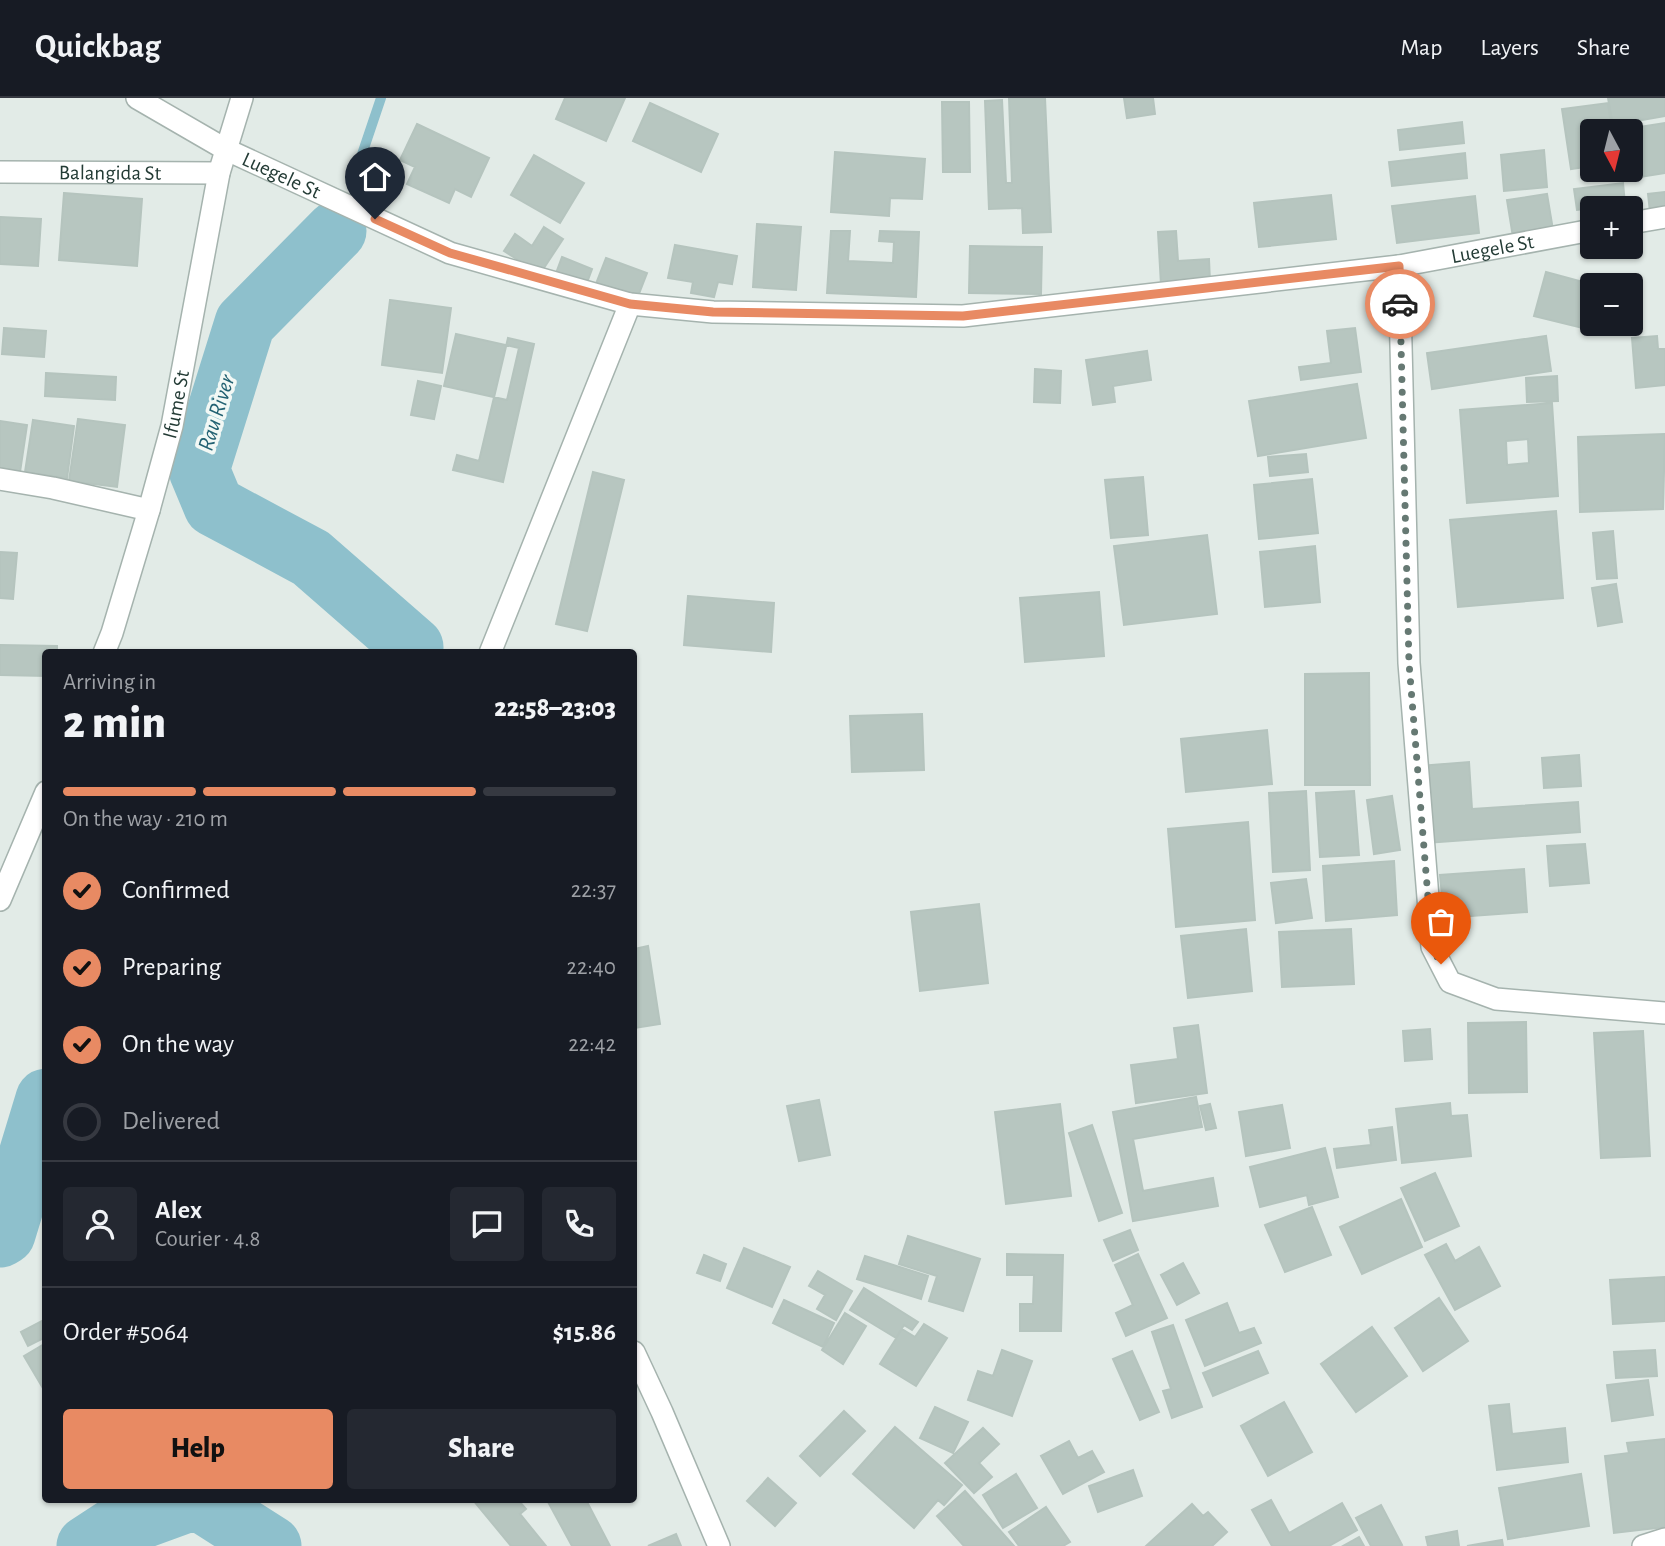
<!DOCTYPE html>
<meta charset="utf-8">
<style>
:root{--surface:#171b24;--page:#242831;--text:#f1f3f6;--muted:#9ea1a6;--line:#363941;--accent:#e88a63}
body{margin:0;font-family:"Alegreya Sans",sans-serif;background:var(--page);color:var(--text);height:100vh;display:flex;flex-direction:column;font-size:26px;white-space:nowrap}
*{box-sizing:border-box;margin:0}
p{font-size:23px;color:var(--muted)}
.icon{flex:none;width:38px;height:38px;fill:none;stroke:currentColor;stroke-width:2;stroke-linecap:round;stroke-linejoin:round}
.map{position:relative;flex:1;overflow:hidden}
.drawer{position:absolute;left:42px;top:551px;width:595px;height:854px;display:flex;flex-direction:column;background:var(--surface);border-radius:7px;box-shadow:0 2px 5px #0004}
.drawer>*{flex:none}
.needle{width:46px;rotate:173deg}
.fabs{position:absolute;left:1580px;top:21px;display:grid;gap:14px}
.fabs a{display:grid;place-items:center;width:63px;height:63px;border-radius:7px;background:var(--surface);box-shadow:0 2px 5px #0004;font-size:35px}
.pin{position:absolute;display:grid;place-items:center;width:60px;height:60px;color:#fff;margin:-72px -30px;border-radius:50% 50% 50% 0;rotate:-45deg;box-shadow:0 0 7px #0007}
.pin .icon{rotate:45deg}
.courier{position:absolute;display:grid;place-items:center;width:70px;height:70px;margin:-35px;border:5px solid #e88a63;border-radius:50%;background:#fff;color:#222;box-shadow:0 2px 9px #0007}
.summary em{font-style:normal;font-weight:800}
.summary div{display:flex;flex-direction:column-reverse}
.summary{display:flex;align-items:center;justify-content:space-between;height:119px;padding:0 21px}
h1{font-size:46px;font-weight:800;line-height:52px}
.bar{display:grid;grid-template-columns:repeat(4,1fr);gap:10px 7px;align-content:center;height:84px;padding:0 21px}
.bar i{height:9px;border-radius:5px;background:var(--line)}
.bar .selected{background:var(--accent)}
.bar p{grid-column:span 4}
.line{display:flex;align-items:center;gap:18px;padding:0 21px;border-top:2px solid var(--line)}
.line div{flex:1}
.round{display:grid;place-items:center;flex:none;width:74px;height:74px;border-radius:7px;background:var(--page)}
ol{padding:0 21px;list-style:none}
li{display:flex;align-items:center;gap:21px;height:77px}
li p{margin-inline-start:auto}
li .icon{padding:7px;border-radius:50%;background:var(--accent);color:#111;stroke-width:4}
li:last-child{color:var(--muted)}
li i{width:38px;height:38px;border:4px solid var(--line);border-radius:50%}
.primary-button{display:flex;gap:14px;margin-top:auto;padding:14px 21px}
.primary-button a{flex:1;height:80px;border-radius:7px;background:var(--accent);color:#111;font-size:28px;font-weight:800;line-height:80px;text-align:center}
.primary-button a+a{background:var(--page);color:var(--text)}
header{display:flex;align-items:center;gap:42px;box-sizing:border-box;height:98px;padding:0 35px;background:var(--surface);border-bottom:2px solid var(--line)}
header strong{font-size:33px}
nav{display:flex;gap:38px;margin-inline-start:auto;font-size:24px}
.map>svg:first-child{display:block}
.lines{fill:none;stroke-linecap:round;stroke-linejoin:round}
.stream{stroke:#8ec0cc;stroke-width:10}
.river{stroke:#8ec0cc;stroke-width:61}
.building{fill:#b7c6c0;stroke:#b5c4be;stroke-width:2;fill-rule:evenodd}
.street-casing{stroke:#a5b3ae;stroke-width:24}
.street{stroke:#fff;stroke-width:21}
.done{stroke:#667973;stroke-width:7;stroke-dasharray:0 12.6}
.route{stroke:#e88a63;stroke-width:9}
.labels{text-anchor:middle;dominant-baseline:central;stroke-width:7;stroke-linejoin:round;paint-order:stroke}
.street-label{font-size:21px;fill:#233b35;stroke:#f2f8f5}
.water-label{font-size:23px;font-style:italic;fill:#226172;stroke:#f2f8f5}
</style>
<header>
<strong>Quickbag</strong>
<nav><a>Map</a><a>Layers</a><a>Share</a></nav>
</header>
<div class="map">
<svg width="1665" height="1448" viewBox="0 0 1665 1448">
<rect width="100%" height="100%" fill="#e2ebe7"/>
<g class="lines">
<!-- stream -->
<path class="stream" d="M354,80L381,0"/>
<!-- river -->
<path class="river" d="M336,133L245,225L199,372L214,408L311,460L413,549L412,555
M0,1139L5,1136L46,1001
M199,1402L271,1448
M87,1448L113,1431L192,1402"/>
</g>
<!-- building -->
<path class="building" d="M565,0H625L606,43L556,21Z
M1009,0H1045L1051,134L1023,135L1022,110L989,111L985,3L1002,2L1006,85H1012Z
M1124,0H1153L1155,16L1127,20Z
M1608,0H1665V18L1613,27Z
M942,4H969L970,74H943Z
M650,5L718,36L701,74L633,43Z
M1608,5L1612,33H1592V68L1571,71L1562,11Z
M1462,24L1464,45L1400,52L1398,32Z
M1665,25V75L1633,80L1631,33H1626V31Z
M417,26L489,60L471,99L455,91L449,105L407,86L415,69L400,62Z
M1544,52L1547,89L1504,93L1501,57Z
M835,54L925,61L922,101L890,100L889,118L831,114Z
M1465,55L1467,80L1392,88L1389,64Z
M534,57L584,85L560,125L511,97Z
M1623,85L1625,106L1577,112L1574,91Z
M1665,94V112L1650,114L1648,96Z
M64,95L142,101L137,168L59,162Z
M1547,96L1553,132L1513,139L1507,102Z
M1331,97L1336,141L1259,149L1254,105Z
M1475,98L1479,135L1397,145L1392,108Z
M0,119L41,121L38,168L0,166Z
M757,126L801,129L796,192L753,189Z
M544,129L563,141L540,176L504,153L515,136L532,148Z
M831,133H850L848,163L893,165L894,144L879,143L880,133L919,134L916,199L827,195Z
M1176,133L1178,163L1209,161L1210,184L1161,187L1158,134Z
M675,147L737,158L732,186L718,184L714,199L691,195L693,184L668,180Z
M970,148L1042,149L1041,196L969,195Z
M562,159L592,171L585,190L555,178Z
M606,160L647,175L635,206L594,191Z
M1546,174L1594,187L1583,230L1534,218Z
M390,202L451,210L442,275L382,267Z
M4,230L46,233L44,259L2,256Z
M1355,230L1361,274L1301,282L1299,269L1331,265L1327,233Z
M456,236L519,250L507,302L444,288Z
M1546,238L1551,273L1432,291L1427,255Z
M1657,238L1658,251H1665V287L1636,290L1632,240Z
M508,240L534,246L503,384L453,372L457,357L479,363Z
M1147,253L1151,282L1113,288L1115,304L1093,307L1086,262Z
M1035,271L1061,273L1060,305L1034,304Z
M46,275L116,279L115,302L45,298Z
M1557,278L1558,303L1527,304L1526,280Z
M418,283L441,288L434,321L411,317Z
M1357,286L1366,340L1258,358L1249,303Z
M1552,305L1558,398L1467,405L1460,312ZM1528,341L1529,365L1507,367L1506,343Z
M78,321L125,327L117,389L69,383Z
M33,322L74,328L67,380L25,374Z
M0,323L27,327L20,374L0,371Z
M1665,336L1663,411L1580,414L1578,339Z
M1306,356L1308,374L1270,378L1268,359Z
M593,374L624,382L587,533L556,526Z
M1143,379L1148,437L1111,440L1105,382Z
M1312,381L1318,435L1259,441L1254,387Z
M1556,413L1563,500L1458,509L1450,422Z
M1613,433L1617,480L1597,481L1593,435Z
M1207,437L1217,516L1124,527L1114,448Z
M1315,448L1320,504L1265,509L1260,454Z
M0,454L17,455L13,501L0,500Z
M1616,486L1622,524L1598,528L1592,490Z
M1099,494L1104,558L1025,564L1020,500Z
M688,498L774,505L771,554L684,547Z
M0,547L57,548V555H46V578L0,577Z
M1369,575L1370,687H1305V576Z
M922,616L924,672L852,674L850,618Z
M1267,632L1272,686L1186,694L1181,641Z
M1579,657L1581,688L1544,690L1542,660Z
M1469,664L1472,711L1578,704L1580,734L1426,745L1420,668Z
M1306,693L1310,772L1273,774L1269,695Z
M1354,693L1359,757L1320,759L1316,695Z
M1392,698L1400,752L1374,756L1367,702Z
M1248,724L1255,822L1176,829L1168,731Z
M1585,746L1589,785L1550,788L1547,748Z
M1394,763L1397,817L1326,823L1323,768Z
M1524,771L1527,814L1444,820L1440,777Z
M1306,781L1312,820L1276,825L1271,785Z
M979,806L988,885L920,893L911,814Z
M1246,831L1252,893L1188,900L1181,838Z
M1351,831L1354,886L1282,889L1279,834Z
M648,848L660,926L634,930V851Z
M1526,924L1527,994L1469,995L1468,925Z
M1198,927L1207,995L1136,1005L1131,967L1178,961L1174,930Z
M1430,931L1432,961L1405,963L1403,933Z
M1643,933L1650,1058L1601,1060L1594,935Z
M1196,999L1202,1029L1133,1041L1143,1093L1213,1080L1218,1108L1133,1123L1113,1014Z
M819,1002L830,1057L799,1063L787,1008Z
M1450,1005L1451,1018L1467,1017L1471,1058L1402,1065L1396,1011Z
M1060,1006L1071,1098L1006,1106L995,1014Z
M1210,1006L1216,1030L1206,1032L1200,1008Z
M1282,1007L1290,1050L1246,1058L1239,1014Z
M1092,1027L1122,1115L1099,1123L1069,1035Z
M1392,1029L1396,1062L1337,1070L1334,1051L1371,1047L1369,1032Z
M1325,1050L1338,1099L1309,1107L1307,1097L1260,1109L1250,1069Z
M1435,1075L1459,1128L1425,1143L1401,1090Z
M1401,1101L1422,1149L1362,1176L1340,1129Z
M1312,1109L1331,1157L1285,1174L1265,1127Z
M1130,1132L1138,1152L1113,1163L1104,1142Z
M908,1138L980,1161L963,1213L929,1203L937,1178L899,1166Z
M1446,1146L1455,1163L1479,1149L1500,1188L1455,1212L1425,1157Z
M744,1150L790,1169L772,1209L727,1190Z
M1007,1156L1063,1157L1061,1233H1020V1206H1033L1034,1177H1007Z
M1138,1156L1167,1220L1126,1238L1116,1215L1133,1207L1115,1167Z
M704,1157L726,1166L720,1183L697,1175Z
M865,1158L928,1178L921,1201L857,1181Z
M1183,1165L1199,1195L1177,1207L1161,1177Z
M818,1173L852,1193L836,1222L817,1211L825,1197L809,1188Z
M1665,1179V1223L1613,1226L1610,1182Z
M864,1190L918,1224L912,1232L904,1227L896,1240L850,1212Z
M1439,1200L1468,1243L1423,1273L1395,1230Z
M784,1202L834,1225L823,1249L773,1225Z
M1227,1205L1239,1235L1254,1230L1261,1245L1205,1268L1186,1222Z
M845,1215L866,1228L843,1266L822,1252Z
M46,1221V1239L28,1248L21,1234Z
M924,1226L947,1240L916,1288L880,1266L902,1231L915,1239Z
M1173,1227L1202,1309L1172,1320L1163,1293L1171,1291L1152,1234Z
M1372,1229L1407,1278L1356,1314L1321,1266Z
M46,1245V1291L44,1292L24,1258Z
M1002,1252L1032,1263L1012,1318L968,1302L978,1273L993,1278Z
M1655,1252L1657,1278L1616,1280L1614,1254Z
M1132,1253L1159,1314L1140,1322L1113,1261Z
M1258,1253L1268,1275L1213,1298L1203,1275Z
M1648,1282L1653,1317L1612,1323L1607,1287Z
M1284,1304L1312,1354L1268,1378L1241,1328Z
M1509,1306L1512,1336L1565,1330L1568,1364L1497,1372L1489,1308Z
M935,1309L968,1324L953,1355L920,1340Z
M844,1313L865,1333L820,1378L800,1358Z
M895,1329L962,1387L944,1407L938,1402L914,1430L853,1376Z
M983,1330L999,1346L979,1365L992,1379L974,1395L945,1365Z
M1665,1341V1429L1614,1435L1605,1358L1629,1355L1627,1345Z
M1069,1343L1078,1360L1092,1353L1104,1374L1063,1396L1041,1358Z
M1133,1372L1142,1398L1098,1414L1089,1388Z
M1016,1376L1037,1410L1003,1430L983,1397Z
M1581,1376L1589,1428L1508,1441L1499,1390Z
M768,1380L796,1405L775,1428L747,1403Z
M965,1393L1014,1448H964L937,1418Z
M473,1402H518L526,1411L520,1416L546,1448H511Z
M547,1402H586L610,1448H572Z
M1271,1402L1289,1435L1342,1405L1357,1432L1329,1448H1272L1252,1412Z
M1192,1406L1203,1418L1208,1414L1227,1434L1212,1448H1146Z
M1381,1407L1402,1447L1399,1448H1371L1356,1420Z
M1046,1409L1070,1444L1063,1448H1019L1009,1434Z
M1457,1433L1459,1448H1428L1426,1439Z
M676,1436L681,1448H648Z
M1359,1439L1364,1448H1343Z
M1502,1442L1503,1448H1467Z"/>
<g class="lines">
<!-- street casing -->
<g class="street-casing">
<g id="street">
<path id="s1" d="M137,0L225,51L450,155L630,206L713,214L963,218L1399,168L1592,132"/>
<path id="s2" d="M0,74L219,75"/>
<path d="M1631,125L1665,119"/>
<path d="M1399,168L1409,565L1432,849L1450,884L1496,901L1665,915"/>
<path d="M0,381L53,390L149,412"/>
<path id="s3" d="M104,555L112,535L149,412L172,328L219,75L242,0"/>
<path d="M490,555L630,206"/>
<path d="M0,802L46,694"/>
<path d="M634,1254L662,1314L719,1448"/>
<path d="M1643,1448L1665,1441"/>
</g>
</g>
<!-- street -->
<use href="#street" class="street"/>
</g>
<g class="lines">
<!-- done -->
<path class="done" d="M1400,206L1409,565L1432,849L1441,866"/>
<!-- route -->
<path class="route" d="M375,121L450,155L630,206L713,214L963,218L1399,168L1400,206"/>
</g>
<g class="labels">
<!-- street labels -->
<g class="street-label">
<text stroke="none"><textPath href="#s2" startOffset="110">Balangida St</textPath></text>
<text stroke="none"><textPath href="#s1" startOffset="164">Luegele St</textPath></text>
<text stroke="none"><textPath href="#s1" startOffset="1404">Luegele St</textPath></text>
<text stroke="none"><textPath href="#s3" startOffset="259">Ifume St</textPath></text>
</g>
<!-- water labels -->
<g class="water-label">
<text transform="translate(217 315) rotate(-73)">Rau River</text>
</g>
</g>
</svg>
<div class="fabs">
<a><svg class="needle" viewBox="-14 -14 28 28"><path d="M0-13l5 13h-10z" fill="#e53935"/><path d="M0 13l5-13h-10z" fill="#9ea1a6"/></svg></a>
<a>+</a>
<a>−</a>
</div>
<div class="pin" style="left:1441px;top:866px;background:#ea580c"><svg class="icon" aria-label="bag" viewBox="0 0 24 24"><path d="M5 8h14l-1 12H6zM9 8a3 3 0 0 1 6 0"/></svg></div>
<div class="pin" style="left:375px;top:121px;background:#1f2937"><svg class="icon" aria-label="home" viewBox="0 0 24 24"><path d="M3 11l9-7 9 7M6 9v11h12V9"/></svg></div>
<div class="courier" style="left:1400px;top:206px"><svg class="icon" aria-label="car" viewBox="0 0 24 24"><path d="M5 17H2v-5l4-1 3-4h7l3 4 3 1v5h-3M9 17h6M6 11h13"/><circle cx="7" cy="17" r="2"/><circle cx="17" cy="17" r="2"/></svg></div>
<section class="drawer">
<div class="summary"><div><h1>2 min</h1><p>Arriving in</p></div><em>22:58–23:03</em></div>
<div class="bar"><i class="selected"></i><i class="selected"></i><i class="selected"></i><i></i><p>On the way · 210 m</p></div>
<ol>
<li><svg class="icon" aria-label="check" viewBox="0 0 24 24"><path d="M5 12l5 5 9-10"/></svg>Confirmed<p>22:37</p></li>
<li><svg class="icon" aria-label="check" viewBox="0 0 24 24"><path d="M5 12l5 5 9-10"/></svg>Preparing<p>22:40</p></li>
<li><svg class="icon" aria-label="check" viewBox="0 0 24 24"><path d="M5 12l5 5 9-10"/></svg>On the way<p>22:42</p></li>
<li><i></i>Delivered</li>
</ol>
<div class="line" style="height:126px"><a class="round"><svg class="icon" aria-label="person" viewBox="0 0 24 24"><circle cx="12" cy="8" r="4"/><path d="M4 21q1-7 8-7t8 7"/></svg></a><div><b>Alex</b><p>Courier · 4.8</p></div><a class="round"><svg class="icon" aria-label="chat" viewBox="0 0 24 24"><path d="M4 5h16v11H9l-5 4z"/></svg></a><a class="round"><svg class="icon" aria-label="phone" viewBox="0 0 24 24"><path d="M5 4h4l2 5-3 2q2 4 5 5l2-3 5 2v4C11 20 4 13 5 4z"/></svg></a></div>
<div class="line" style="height:91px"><div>Order #5064</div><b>$15.86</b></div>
<div class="primary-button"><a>Help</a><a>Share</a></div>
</section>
</div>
